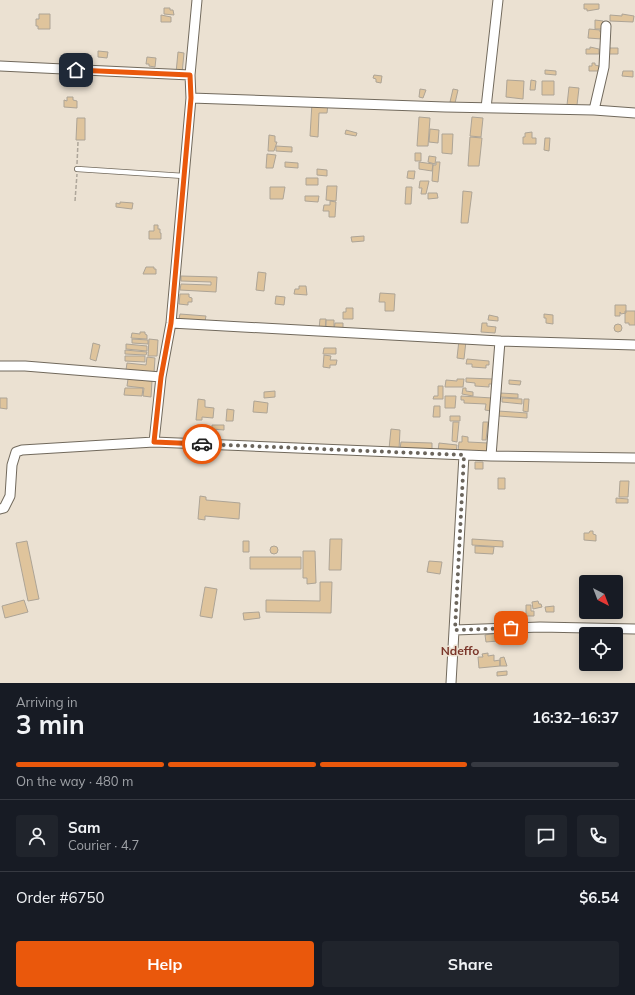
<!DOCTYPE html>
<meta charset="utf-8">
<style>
:root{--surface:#171b24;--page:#20242c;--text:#f1f3f6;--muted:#9ea1a6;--line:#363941;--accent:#ea580c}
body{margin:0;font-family:Mulish,sans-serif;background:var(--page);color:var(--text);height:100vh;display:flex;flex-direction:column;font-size:15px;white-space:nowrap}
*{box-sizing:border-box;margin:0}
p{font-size:13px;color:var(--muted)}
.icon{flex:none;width:22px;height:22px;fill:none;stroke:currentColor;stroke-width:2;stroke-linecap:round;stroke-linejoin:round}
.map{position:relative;height:683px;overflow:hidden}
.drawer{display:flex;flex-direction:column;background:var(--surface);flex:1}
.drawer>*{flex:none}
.needle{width:26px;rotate:138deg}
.tools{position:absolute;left:579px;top:575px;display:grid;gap:8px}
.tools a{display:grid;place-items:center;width:44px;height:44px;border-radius:4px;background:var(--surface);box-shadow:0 2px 10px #0003;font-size:20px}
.pin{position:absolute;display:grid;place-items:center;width:34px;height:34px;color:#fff;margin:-17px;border-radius:8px;box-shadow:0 2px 6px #0006}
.courier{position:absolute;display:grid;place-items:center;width:40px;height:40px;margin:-20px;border:3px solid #ea580c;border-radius:50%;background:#fff;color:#222;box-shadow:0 1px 5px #0007}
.head em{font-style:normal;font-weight:700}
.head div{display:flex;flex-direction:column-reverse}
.head{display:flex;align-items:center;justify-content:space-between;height:68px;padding:0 16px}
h1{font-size:26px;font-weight:700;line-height:30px}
.bar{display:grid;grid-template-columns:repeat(4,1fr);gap:6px 4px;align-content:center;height:48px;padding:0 16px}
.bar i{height:5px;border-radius:3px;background:var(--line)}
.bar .current{background:var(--accent)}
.bar p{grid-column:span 4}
.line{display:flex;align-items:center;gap:10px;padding:0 16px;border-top:1px solid var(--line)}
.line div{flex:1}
.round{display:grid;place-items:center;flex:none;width:42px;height:42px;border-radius:4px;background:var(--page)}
.primary-button{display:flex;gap:8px;margin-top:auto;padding:8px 16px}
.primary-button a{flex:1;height:46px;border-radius:4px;background:var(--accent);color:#fff;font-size:16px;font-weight:700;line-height:46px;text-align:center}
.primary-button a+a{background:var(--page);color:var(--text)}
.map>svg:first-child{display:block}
.building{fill:#dfc49c;stroke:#ada496}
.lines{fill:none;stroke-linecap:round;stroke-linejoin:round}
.service-casing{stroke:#71695c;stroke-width:6}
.minor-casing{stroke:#71695c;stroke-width:11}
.path{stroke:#aea69a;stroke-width:1.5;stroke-dasharray:4 2;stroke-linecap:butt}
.service{stroke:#fff;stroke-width:4.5}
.minor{stroke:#fff;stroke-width:9}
.done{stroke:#6b655c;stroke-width:4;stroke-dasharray:0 7.2}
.route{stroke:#ea580c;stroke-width:5}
.labels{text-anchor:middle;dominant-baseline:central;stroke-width:3;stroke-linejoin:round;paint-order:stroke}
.neighbourhood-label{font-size:12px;font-weight:bold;fill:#7a3529;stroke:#ebe1d2}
</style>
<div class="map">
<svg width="635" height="683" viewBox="0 0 635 683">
<rect width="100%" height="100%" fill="#ebe1d2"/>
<!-- building -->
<path class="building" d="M584,4H599V9L587,11V9H584Z
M164,8H170V10H173L174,15L164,14Z
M39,14H50V29H38V26H36V19H39Z
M622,14L634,16L633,22L610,21V15L622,16Z
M161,15L171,17V22H161Z
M595,20L603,21L602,29H595Z
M589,29L600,30V32H603L602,39L588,38Z
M590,47L599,49V54H586V49H590Z
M608,48H618V54H608Z
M98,51L108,52L107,58L98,57Z
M178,52L184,53L182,74L176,73Z
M147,57L156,58L155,67L149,66V64H146Z
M592,63H595V65L599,66V71H589V66H592Z
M545,70L556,71V75L545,74Z
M623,71H633V77L622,76Z
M374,75L382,76L381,83L376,82V79L373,78Z
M507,80L524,81L523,99L506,97Z
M531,80L536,81L535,90H530Z
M542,81H554V95H542Z
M569,87L579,88L577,105H567Z
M420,89L426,90L423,98L419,97Z
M453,89L458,90L455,103L450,102Z
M67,97H73V100L77,101V108L64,107V100L67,101Z
M312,103L328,104L327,113H319L318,137L310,136Z
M419,117L430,118L428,146H417Z
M472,117L483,118L481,137L470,136Z
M77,118H85V140H76Z
M430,129L439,130L438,143L429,142Z
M346,130L357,133L356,136L345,134Z
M532,132V138H536V144H523V137H525V133Z
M442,134H453L452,154L442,153Z
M269,135L275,136V142H277L274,151H268Z
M470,137L482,138L479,166H468Z
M545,138H550L549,151L544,150Z
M276,146L292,147V152L276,151Z
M415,153H421V161H415Z
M267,154L276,155L273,168H266Z
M429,156L436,157L435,164L428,162Z
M285,162L298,163V168L285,167Z
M419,162L433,164L432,171L419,169Z
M436,162H440L438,182L432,181L433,165H436Z
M317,169L327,170V176L317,175Z
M408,171H415L414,179L407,178Z
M306,178H318V185H306Z
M420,181H429L426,194H421L422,188H419Z
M327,186H337L336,201L326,200Z
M270,187H285L283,199H270Z
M406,187H412L411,204H405Z
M463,191L472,192L468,223H461Z
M428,193H437L438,198L428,199Z
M305,196H319L318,202L305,201Z
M330,201L336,202L335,217H329V211H323L324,205H330Z
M120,202L133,203L132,209L116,207V203L120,204Z
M154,225H158V229H160V233H161V239H149V231H154Z
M364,236V241L352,242L351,237Z
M146,267H154V269H156V274H143Z
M258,272L266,273L264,291L256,290Z
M181,276L217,277L216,292L180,290L181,284L211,285V282L181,281Z
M299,286H306L307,295L294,294L295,289H299Z
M380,293L395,294L394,311H385V302H379Z
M180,294H189V297L192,298V302H188V305L179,304Z
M276,296L285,297L284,305L275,304Z
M615,305H626V313L621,314L620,312V316H615Z
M346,308H353V319H343V312H346Z
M625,311H635V325H629V323H625Z
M180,314L206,316L205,321L179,319Z
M544,314L553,315V324L546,323V318H544Z
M489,315L498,317V321L488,320Z
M320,319H326L325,330L319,329Z
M326,320H334V329H326Z
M335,323H343V330H334Z
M482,323H487V326L496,327L495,333L481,332Z
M614 328a4 4 0 1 1 8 0a4 4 0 1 1-8 0Z
M140,332H145V334L147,335V339L131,338L132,333L140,334Z
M132,339L148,340V344L132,343Z
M149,339L158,340L157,356H148Z
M459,340L466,341L464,359L457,358Z
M93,343L100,345L96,361L90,359Z
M126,344L147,346V351L126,349Z
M324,348H336V354H323Z
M125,350L147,352L146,355L125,354Z
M324,355L331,356L330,360H337L336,365H330V368L323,367Z
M125,356H145V362L125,361Z
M147,357L155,358L154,373L126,370L127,363L146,365Z
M467,359L489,361V365H486V368L472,367V364H466Z
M466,378L494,379L493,384H489V387L475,386V383L466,382Z
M128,379L152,381L151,397L143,396L144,388L127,386Z
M457,379H464L463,387H445L446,380L457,381Z
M509,380L521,381L520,385L509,384Z
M438,386H443V399H433L434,396H438Z
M125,388H143L142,396L124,395Z
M463,388H466V391L473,392V396L462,394Z
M275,391V397L264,398V392Z
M500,393L518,394V398L500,397Z
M445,396H456L455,408H445Z
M461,396L492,398L491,411L485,410L486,404L464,403V400H461Z
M0,398H7V409L0,408Z
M502,398L522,399V404L502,402Z
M198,399L205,400V407L214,408L213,418L202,417V420H196Z
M524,399H529L528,412L523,411Z
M254,401L268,403L267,413L253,412Z
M434,406H440V417H433Z
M227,409L234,410L233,421H226Z
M498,411L527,413V418L498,416Z
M450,416H460V421H450Z
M453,422H459L457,442L452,441Z
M483,422H488L486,440H482Z
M212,425H224V430L212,429Z
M391,429L400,430L399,450L389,449Z
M462,436L468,437V442L488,443V452L458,451L459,442H462Z
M401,442L432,443V451L400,449Z
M439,443L457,445L456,453L438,451Z
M475,462H483V469H475Z
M498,478H505V489H498Z
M620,481H629L628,497H619Z
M200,496L206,497V500L240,503L239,519L205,516V520L198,519Z
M616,498L628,499V503H616Z
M590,531H593V534L596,535V541L584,540V533H589Z
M330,539H342L341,570H329Z
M472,539L503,541V547L472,545Z
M27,541L39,599L28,601L16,543Z
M243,541H249V552H243Z
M270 550a4 4 0 1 1 8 0a4 4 0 1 1-8 0Z
M475,546L494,547L493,554L475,553Z
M303,551H315L316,583L307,584V578H303Z
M250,557H301V569H250Z
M429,561L442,562L440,574L427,572Z
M320,582H332L331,613L266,612V600L320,601Z
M205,587L217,589L212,618L200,616Z
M24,600L28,612L5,618L2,606Z
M538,601L539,604H541L542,607L533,609L532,602Z
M526,605H531V611H534V616H526Z
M554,606V612H546L545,607Z
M259,612L260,618L244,620L243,613Z
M497,633L498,641L486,642L485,635Z
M488,653V656L494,655V661L500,660V666L479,668L478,657H483L482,654Z
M504,657L507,666H500V658Z
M507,671V675L497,676V672Z"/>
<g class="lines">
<!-- service casing -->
<g class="service-casing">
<path id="service" d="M77,169L184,176"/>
</g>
<!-- minor casing -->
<g class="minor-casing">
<path id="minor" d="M197,0L190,75L191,98L171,323L161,377L154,442L491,456L635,458
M0,66L190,75
M191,98L445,107L594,110L635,113
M486,108L498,0
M594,110L604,67L606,26
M171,323L500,341L635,345
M0,366H25L161,377
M491,456L500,341
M0,509L4,508L10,496L12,465L16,452L22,450L154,442
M455,630L540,627L635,629
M451,683L464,455"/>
</g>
<!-- path -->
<path class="path" d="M77,164L78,142
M75,201L77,174"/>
<!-- service -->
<use href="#service" class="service"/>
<!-- minor -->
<use href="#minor" class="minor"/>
</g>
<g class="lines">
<!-- done -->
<path class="done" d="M202,444L464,455L455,630L511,628"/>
<!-- route -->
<path class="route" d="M76,70L190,75L191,98L171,323L161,377L154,442L202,444"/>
</g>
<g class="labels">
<!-- neighbourhood labels -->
<g class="neighbourhood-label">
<text x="460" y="650">Ndeffo</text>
</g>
</g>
</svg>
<div class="tools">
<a><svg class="needle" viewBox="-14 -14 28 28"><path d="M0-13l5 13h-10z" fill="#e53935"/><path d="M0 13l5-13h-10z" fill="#9ea1a6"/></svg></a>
<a><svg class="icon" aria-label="locate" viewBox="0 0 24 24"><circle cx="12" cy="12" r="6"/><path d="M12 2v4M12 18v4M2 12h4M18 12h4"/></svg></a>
</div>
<div class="pin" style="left:511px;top:628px;background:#ea580c"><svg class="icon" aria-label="bag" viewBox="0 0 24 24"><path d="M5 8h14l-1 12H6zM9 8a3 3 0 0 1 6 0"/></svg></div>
<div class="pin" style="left:76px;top:70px;background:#1f2937"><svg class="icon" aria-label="home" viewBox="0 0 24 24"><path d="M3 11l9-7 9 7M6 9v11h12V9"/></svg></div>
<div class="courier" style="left:202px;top:444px"><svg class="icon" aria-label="car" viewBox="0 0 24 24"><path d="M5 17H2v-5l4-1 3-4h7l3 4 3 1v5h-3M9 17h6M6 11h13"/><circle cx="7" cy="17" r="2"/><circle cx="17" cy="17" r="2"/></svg></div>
</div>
<section class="drawer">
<div class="head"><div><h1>3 min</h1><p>Arriving in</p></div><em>16:32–16:37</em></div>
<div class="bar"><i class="current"></i><i class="current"></i><i class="current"></i><i></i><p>On the way · 480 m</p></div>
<div class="line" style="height:72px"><a class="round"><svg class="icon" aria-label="person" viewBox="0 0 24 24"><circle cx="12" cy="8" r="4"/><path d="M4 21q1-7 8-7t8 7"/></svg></a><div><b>Sam</b><p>Courier · 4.7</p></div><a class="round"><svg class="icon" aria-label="chat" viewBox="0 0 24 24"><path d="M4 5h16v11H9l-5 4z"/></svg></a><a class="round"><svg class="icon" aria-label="phone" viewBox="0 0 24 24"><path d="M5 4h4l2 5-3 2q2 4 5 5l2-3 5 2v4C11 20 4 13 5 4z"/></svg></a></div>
<div class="line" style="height:52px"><div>Order #6750</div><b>$6.54</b></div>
<div class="primary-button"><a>Help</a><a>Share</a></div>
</section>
